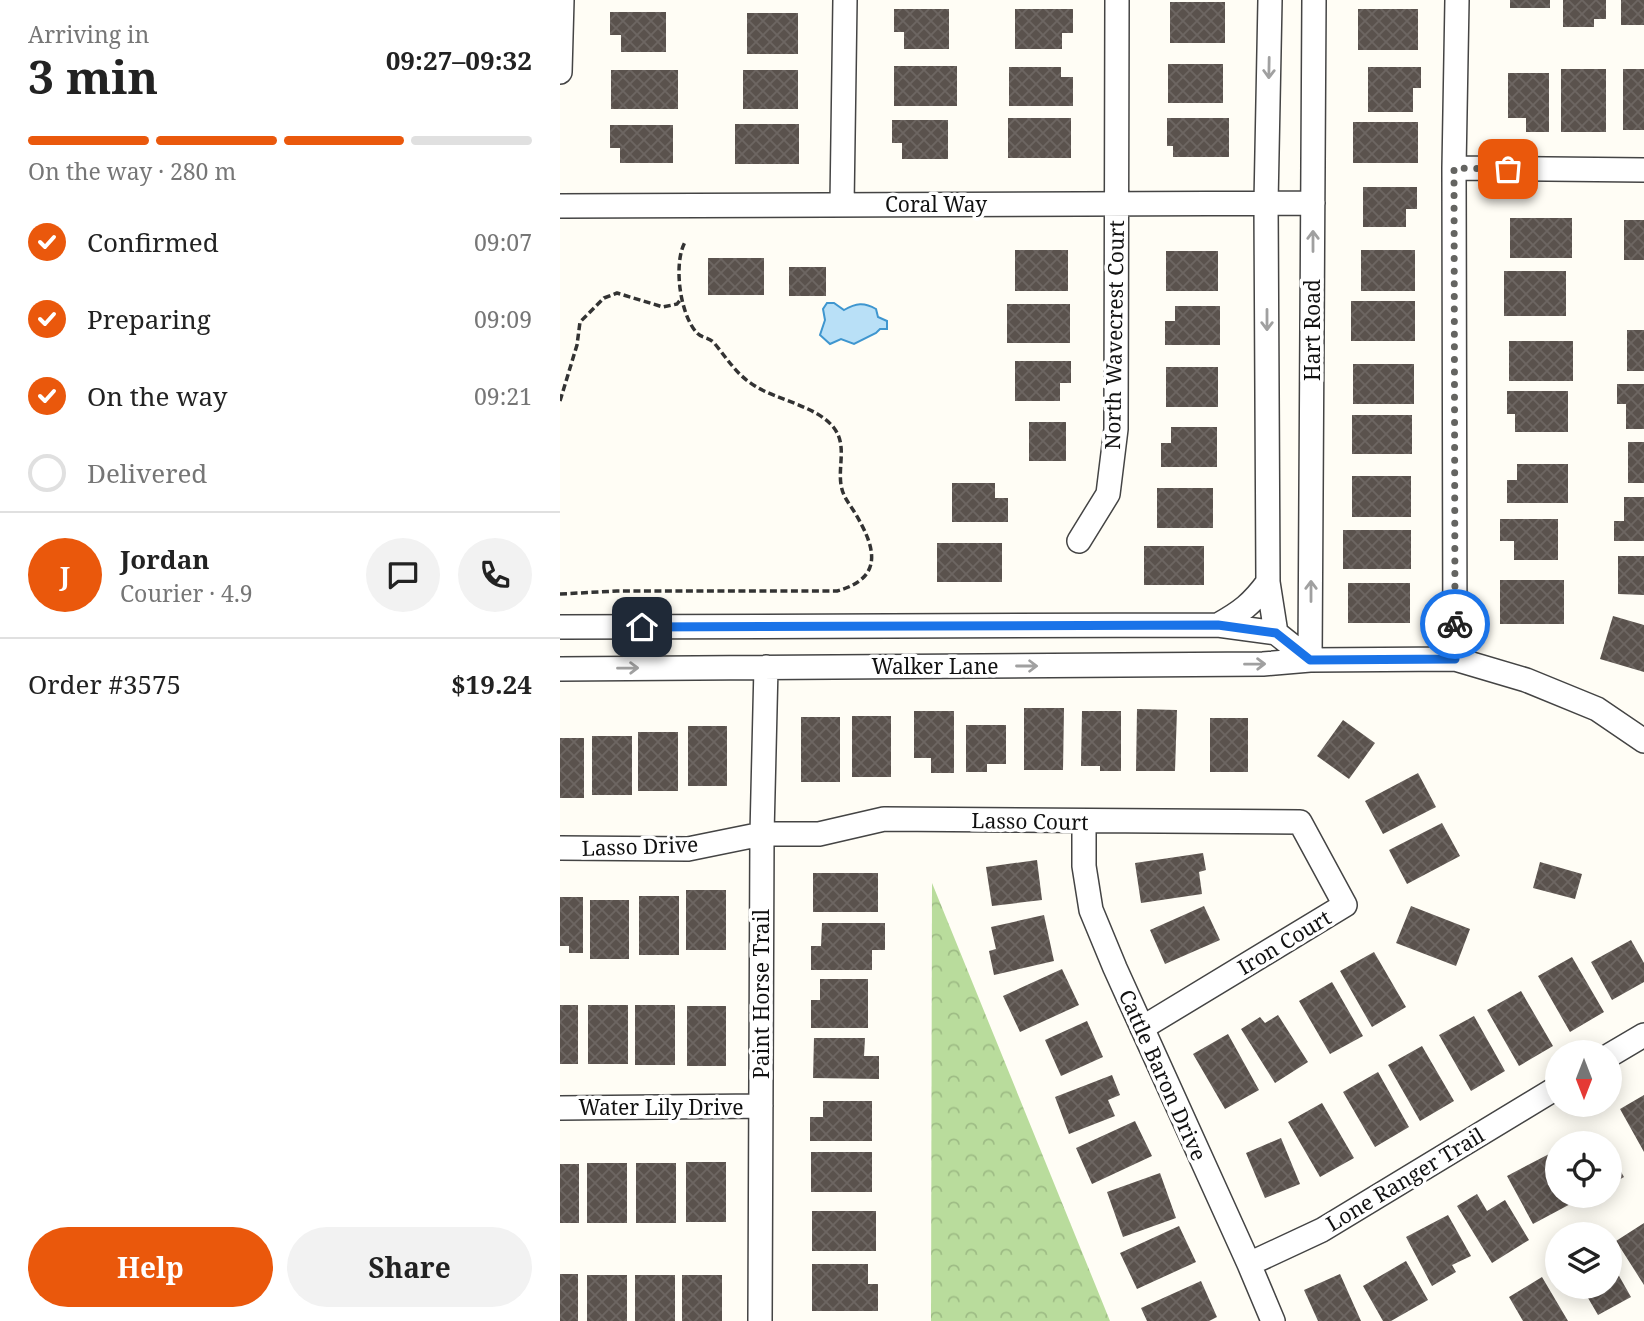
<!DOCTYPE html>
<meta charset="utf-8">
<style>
:root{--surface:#fff;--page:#f2f2f2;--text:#222;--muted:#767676;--line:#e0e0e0;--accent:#ea580c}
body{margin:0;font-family:"Noto Serif",serif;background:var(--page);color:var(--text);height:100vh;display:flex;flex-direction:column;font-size:26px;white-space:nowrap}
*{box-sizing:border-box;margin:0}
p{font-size:23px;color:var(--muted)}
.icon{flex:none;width:38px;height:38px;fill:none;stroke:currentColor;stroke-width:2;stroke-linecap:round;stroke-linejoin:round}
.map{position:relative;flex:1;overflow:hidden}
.sheet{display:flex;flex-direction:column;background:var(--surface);width:560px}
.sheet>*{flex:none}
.needle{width:46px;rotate:180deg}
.buttons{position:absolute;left:985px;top:1040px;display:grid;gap:14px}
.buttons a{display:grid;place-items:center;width:77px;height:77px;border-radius:50%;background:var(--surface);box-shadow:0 4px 18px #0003;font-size:35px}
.pin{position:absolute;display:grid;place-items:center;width:60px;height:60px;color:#fff;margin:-30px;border-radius:14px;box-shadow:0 4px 10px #0006}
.courier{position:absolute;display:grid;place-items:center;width:70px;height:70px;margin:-35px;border:5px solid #1a73e8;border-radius:50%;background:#fff;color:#222;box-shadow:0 2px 9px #0007}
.overview em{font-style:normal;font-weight:700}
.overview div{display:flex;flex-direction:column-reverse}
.overview{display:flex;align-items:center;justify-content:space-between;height:119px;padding:0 28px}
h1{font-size:46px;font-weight:700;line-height:52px}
.bar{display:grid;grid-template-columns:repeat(4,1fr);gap:10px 7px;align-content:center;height:84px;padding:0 28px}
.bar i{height:9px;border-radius:5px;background:var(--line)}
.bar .selected{background:var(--accent)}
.bar p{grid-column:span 4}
.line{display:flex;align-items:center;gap:18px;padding:0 28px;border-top:2px solid var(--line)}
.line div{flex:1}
.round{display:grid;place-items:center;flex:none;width:74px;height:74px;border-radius:37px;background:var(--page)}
ol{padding:0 28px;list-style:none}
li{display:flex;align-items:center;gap:21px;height:77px}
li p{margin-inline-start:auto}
li .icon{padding:7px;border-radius:50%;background:var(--accent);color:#fff;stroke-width:4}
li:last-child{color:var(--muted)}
li i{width:38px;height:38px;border:4px solid var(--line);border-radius:50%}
.action{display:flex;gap:14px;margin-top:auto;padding:14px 28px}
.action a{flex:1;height:80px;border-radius:42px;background:var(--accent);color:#fff;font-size:28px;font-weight:700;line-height:80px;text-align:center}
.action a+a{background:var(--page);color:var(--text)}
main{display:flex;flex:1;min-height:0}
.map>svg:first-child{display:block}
.forest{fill:url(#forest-crowns)}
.water{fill:#b9e0f7;stroke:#3f96cf;stroke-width:2}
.building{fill:url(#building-cross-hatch)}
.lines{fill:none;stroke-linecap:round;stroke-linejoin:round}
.minor-casing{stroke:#444;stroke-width:26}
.path{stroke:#333;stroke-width:3.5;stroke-dasharray:7 3.5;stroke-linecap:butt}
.minor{stroke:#fff;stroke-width:23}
.oneway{stroke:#a0a0a0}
.done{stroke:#646461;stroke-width:7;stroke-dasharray:0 12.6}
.route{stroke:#1a73e8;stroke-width:9}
.labels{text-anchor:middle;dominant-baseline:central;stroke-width:7;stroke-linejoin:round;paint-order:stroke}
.street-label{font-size:21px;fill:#111;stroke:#fff}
</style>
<main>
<section class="sheet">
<div class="overview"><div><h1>3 min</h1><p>Arriving in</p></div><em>09:27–09:32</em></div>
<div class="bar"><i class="selected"></i><i class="selected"></i><i class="selected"></i><i></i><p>On the way · 280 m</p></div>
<ol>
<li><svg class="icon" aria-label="check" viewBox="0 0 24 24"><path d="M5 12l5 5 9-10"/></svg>Confirmed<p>09:07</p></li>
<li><svg class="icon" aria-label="check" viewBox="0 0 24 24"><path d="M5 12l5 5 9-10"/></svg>Preparing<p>09:09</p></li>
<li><svg class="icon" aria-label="check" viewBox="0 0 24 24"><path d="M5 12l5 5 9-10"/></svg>On the way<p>09:21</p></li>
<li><i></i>Delivered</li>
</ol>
<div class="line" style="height:126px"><b class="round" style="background:var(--accent);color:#fff">J</b><div><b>Jordan</b><p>Courier · 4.9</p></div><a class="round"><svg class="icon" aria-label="chat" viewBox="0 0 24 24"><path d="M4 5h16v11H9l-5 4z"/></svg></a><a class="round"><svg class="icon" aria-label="phone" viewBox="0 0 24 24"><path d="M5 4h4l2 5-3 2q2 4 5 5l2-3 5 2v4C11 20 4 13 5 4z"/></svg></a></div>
<div class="line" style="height:91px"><div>Order #3575</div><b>$19.24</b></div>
<div class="action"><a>Help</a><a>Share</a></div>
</section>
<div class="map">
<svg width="1084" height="1321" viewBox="0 0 1084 1321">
<defs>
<pattern id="forest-crowns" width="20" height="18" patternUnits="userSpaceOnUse" patternTransform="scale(1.75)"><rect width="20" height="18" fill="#b9dc9c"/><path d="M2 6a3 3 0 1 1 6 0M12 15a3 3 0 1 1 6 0" fill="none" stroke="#9ebc85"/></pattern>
<pattern id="building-cross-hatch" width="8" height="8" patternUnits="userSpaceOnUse" patternTransform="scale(1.75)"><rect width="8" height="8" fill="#5a524d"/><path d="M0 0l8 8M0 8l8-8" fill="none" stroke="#6d6662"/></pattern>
</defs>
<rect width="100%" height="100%" fill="#fffdf5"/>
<!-- forest -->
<path class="forest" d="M372,883L550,1321H371Z"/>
<!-- water -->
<path class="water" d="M267,303H274L284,310C296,303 304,302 316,309L318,317L327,321V329H320L316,333L294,344L281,339L270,344L260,335L265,320L263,309Z"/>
<!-- building -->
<path class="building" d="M950,0H990V8H950Z
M1003,0H1046V19H1034V27H1003Z
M1061,0H1084V25H1061Z
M610,2H665V43H610Z
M334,9H389V49H344V32H334Z
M455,9H513V33H502V49H455Z
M798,9H858V50H798Z
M50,12H106V52H61V35H50Z
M187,13H238V54H187Z
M608,64H663V103H608Z
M334,66H397V106H334Z
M449,67H501V77H513V106H449Z
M808,67H861V88H853V112H808Z
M1001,69H1046V132H1001Z
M1063,69H1084V130H1063Z
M51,70H118V109H51Z
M183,70H238V109H183Z
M948,73H989V132H966V118H948Z
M448,118H511V158H448Z
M607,118H669V157H613V146H607Z
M332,120H388V159H342V143H332Z
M793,122H858V163H793Z
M175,124H239V164H175Z
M50,125H113V163H60V148H50Z
M803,187H857V209H846V227H803Z
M950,218H1012V258H950Z
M1064,220H1084V260H1064Z
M455,250H508V291H455Z
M801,250H855V291H801Z
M606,251H658V291H606Z
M148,258H204V295H148Z
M229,267H266V296H229Z
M944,271H1006V316H944Z
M791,301H855V341H791Z
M447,304H510V343H447Z
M615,306H660V345H605V321H615Z
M1067,330H1084V371H1067Z
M949,341H1013V381H949Z
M455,361H511V383H500V401H455Z
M793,364H854V404H793Z
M606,367H658V407H606Z
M1057,384H1084V429H1066V404H1057Z
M947,391H1008V432H955V414H947Z
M792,415H852V454H792Z
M469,422H506V461H469Z
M611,427H657V467H601V443H611Z
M1068,442H1084V483H1068Z
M957,464H1008V503H947V480H957Z
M792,476H851V517H792Z
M392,483H435V498H448V522H392Z
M597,488H653V528H597Z
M1064,497H1084V541H1054V521H1064Z
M940,519H998V560H954V541H940Z
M783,530H851V569H783Z
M377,543H442V582H377Z
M584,546H644V585H584Z
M1058,556H1084V595L1058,594Z
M940,580H1004V624H940Z
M788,583H850V623H788Z
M1053,616L1084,625V672L1040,659Z
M464,708H504L503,770H464Z
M577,709L617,710L615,771H576Z
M354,711H394V773H371V758H354Z
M522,711H561V771H540V766H521Z
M292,716H331V777H292Z
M241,717H280V782H241Z
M650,718H688V772H650Z
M783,720L815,743L789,779L757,756Z
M406,725H446V764H427V772H406Z
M128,726H167V786H128Z
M78,732H118V791H78Z
M32,736H72V795H32Z
M0,738H24V798H0Z
M858,773L876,807L823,834L805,801Z
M882,823L900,856L847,884L829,850Z
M643,853L646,870L639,872L642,894L581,903L575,863Z
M477,860L482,900L432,906L426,867Z
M980,862L1022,874L1015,899L973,888Z
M253,873H318V912H253Z
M126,890H166V950H126Z
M79,896H119V955H79Z
M0,897H23V953H9V946H0Z
M30,900H69V959H30Z
M644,906L660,940L605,964L590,930Z
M851,906L910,929L896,966L836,943Z
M484,915L494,961L434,975L429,951L436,949L431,927Z
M262,923H325V950H312V970H251V946H261Z
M1071,940L1084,963V982L1052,1000L1031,962Z
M814,952L846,1007L812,1027L780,971Z
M1012,957L1044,1012L1010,1032L978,976Z
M502,969L519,1005L460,1032L443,996Z
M260,979H308V1028H251V1000H260Z
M772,982L803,1036L770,1054L739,1001Z
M961,991L993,1046L959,1066L927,1010Z
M0,1005H18V1064H0Z
M28,1005H68V1064H28Z
M75,1005H115V1065H75Z
M127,1006H166V1066H127Z
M718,1015L748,1062L715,1083L681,1029L700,1017L705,1023Z
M914,1016L945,1071L911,1091L879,1035Z
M527,1021L543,1057L501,1076L485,1040Z
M668,1034L699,1090L665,1109L633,1054Z
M254,1038H305L304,1056H319V1079L253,1078Z
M862,1046L894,1101L860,1121L828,1065Z
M818,1072L849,1127L815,1147L783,1092Z
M552,1075L560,1095L548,1100L555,1116L509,1134L495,1097Z
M1084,1095V1152L1060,1109Z
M263,1101H312V1141H250V1117H263Z
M762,1103L794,1158L760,1177L728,1122Z
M575,1121L592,1156L532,1184L516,1148Z
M721,1138L740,1184L705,1198L686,1153Z
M251,1152H312V1192H251Z
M1050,1152L1064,1177L1050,1185Z
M991,1153L998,1166V1195H1013L1016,1201L973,1224L947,1176Z
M126,1162H166V1222H126Z
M27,1163H67V1223H27Z
M76,1163H116V1223H76Z
M0,1164H19V1223H0Z
M600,1173L616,1218L563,1237L547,1192Z
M917,1194L927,1211L945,1200L969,1240L932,1263L897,1206Z
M252,1211H316V1251H252Z
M888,1215L911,1256L892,1265L896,1272L872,1286L846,1237Z
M1084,1223V1285L1056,1241Z
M619,1226L636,1262L577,1289L560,1253Z
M1050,1260L1071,1297L1038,1315L1021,1286H1050Z
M846,1261L868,1300L831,1321H823L803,1286Z
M252,1264H308V1284H318V1311H252Z
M0,1274H18V1321H0Z
M780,1274L801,1321H758L744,1290Z
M27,1275H67V1321H27Z
M75,1275H115V1321H75Z
M122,1275H162V1321H122Z
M982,1277L1008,1321H963L949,1297Z
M641,1281L657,1317L649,1321H587L581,1308Z"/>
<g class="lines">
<!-- minor casing -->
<g class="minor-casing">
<path id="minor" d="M710,0L706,203L708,582L716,633
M0,72L2,0
M894,168L1084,170
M282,205L285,0
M0,206L753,203
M519,541L548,494L556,429L557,0
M658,625C681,612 692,604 708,582
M0,627L658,625L716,633L750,660
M895,659L894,168L897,0
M750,660L754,0
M0,669L703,664L750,660L895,659L966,680L1037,709L1084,741
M524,822V866L531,910L555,968L689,1264L713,1321
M0,848L128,849L202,834H259L324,819L740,822L785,905L582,1028
M1050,1055L1084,1035
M0,1108L201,1106
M689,1264L762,1230L998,1087
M200,1321L202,834L206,667"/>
</g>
<!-- path -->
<path class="path" d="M0,401L17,345L20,322L44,298L57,293L103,307L117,304L121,299
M0,594L57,591H277C324,578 316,548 295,513C289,503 283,497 281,485C278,465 287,445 274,428C257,406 217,400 195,386C177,375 168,360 155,344C150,337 143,339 137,333C120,315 113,264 125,242"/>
<!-- minor -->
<use href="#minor" class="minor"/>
</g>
<!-- one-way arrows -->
<defs><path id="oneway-shaft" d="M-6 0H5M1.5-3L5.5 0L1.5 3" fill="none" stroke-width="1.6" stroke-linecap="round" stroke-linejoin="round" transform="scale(1.75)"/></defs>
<g class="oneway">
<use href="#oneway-shaft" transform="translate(709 68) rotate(91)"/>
<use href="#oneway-shaft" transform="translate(753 241) rotate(-90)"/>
<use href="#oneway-shaft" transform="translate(707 320) rotate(90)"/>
<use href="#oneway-shaft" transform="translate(751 591) rotate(-90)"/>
<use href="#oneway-shaft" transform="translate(695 664) rotate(-1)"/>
<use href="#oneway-shaft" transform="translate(467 666)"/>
<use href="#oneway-shaft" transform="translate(68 668) rotate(-1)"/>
</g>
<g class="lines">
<!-- done -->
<path class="done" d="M895,624L894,168L948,169"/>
<!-- route -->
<path class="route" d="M82,627L658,625L716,633L750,660L895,659V624"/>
</g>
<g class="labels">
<!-- street labels -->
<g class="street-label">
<text x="376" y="204">Coral Way</text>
<text transform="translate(752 330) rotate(-90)">Hart Road</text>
<text transform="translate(554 335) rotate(-89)">North Wavecrest Court</text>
<text x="375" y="666">Walker Lane</text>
<text transform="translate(470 821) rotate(1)">Lasso Court</text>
<text transform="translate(80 846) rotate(-2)">Lasso Drive</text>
<text transform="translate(724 942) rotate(-31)">Iron Court</text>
<text transform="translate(201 994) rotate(-90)">Paint Horse Trail</text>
<text transform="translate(603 1075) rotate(66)">Cattle Baron Drive</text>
<text x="101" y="1107">Water Lily Drive</text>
<text transform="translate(845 1179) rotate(-31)">Lone Ranger Trail</text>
</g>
</g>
</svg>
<div class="buttons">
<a><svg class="needle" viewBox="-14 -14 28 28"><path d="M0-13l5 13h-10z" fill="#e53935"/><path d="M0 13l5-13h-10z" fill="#767676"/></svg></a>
<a><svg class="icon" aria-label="locate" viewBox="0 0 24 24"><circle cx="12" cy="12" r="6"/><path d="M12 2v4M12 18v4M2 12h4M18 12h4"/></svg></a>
<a><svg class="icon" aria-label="layers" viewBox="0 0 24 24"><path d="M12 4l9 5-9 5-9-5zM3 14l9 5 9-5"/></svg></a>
</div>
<div class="pin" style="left:948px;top:169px;background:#ea580c"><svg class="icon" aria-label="bag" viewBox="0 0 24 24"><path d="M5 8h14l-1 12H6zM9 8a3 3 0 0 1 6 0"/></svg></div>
<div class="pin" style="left:82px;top:627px;background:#1f2937"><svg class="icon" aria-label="home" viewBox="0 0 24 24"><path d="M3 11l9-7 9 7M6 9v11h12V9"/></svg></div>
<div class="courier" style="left:895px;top:624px"><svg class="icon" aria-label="bike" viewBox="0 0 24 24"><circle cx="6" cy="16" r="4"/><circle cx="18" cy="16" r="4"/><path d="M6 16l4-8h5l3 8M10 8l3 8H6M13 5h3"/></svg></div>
</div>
</main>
